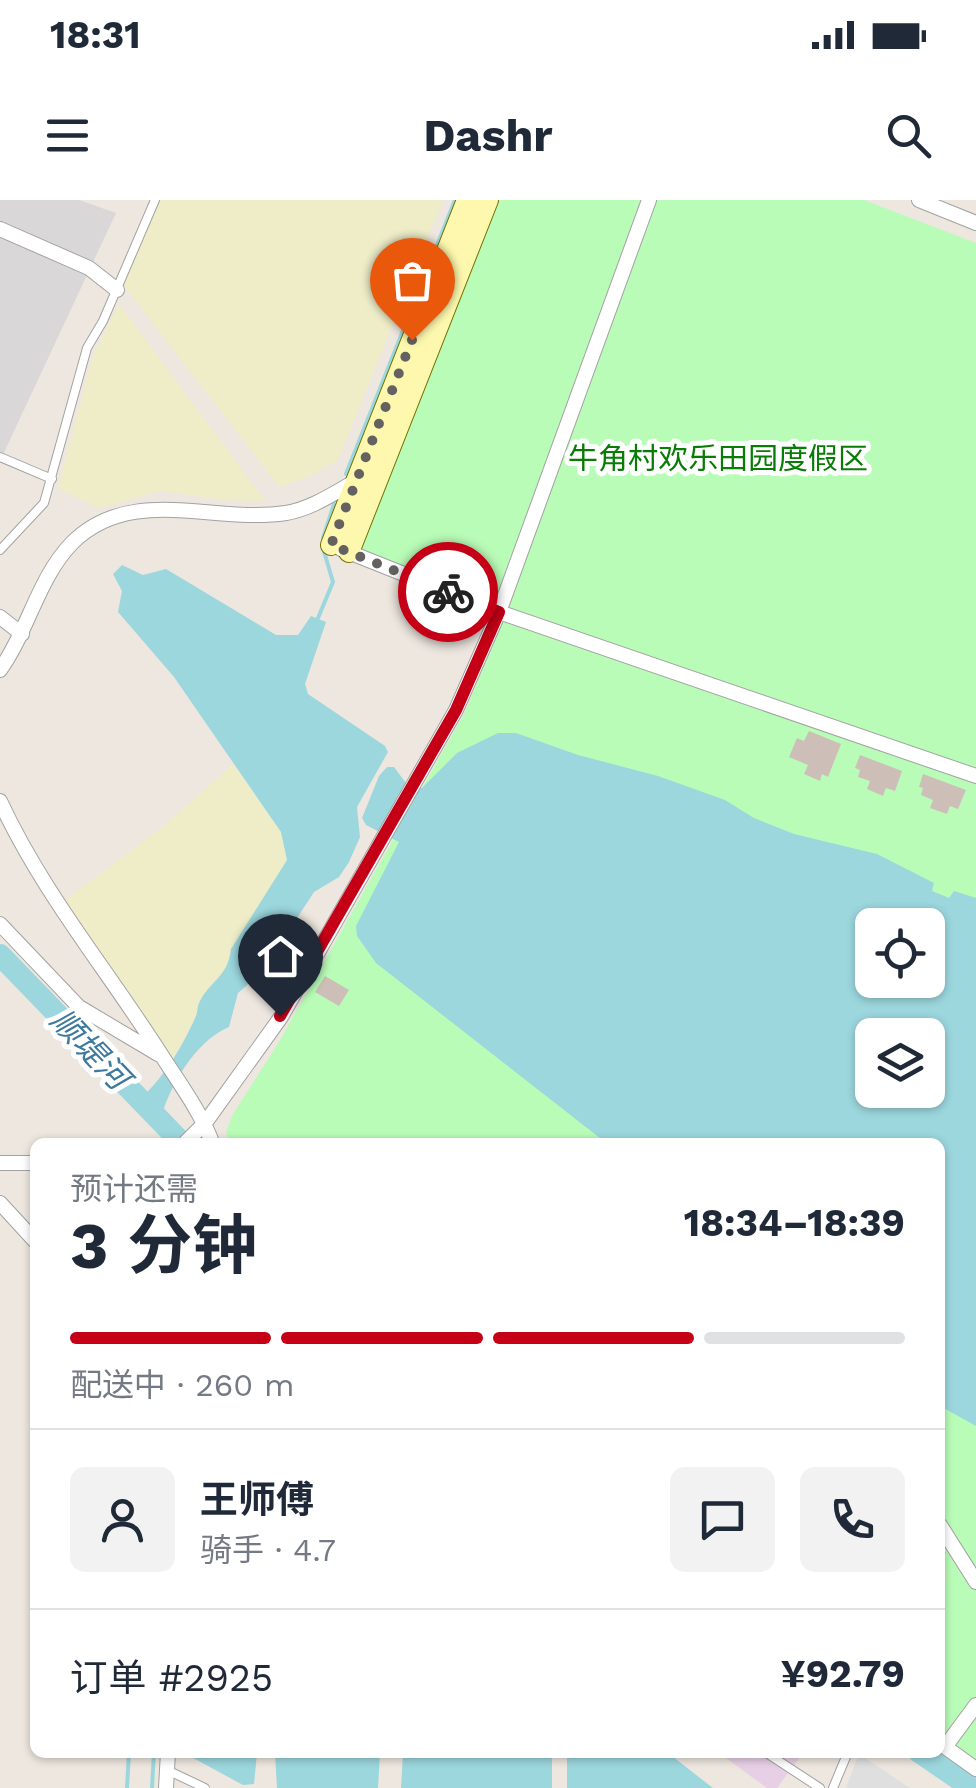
<!DOCTYPE html>
<html lang="zh">
<meta charset="utf-8">
<style>
:root{--surface:#fff;--page:#f2f2f3;--text:#1f2937;--muted:#747a83;--line:#e0e1e3;--accent:#c50016}
body{margin:0;font-family:"Work Sans","Noto Sans SC",sans-serif;background:var(--page);color:var(--text);height:100vh;display:flex;flex-direction:column;font-size:38px;white-space:nowrap}
*{box-sizing:border-box;margin:0}
p{font-size:32px;color:var(--muted)}
.icon{flex:none;width:55px;height:55px;fill:none;stroke:currentColor;stroke-width:2;stroke-linecap:round;stroke-linejoin:round}
.map{position:relative;flex:1;overflow:hidden}
.drawer{position:absolute;left:30px;top:938px;width:915px;height:620px;display:flex;flex-direction:column;background:var(--surface);border-radius:15px;box-shadow:0 2px 8px #0004}
.drawer>*{flex:none}
.tools{position:absolute;left:855px;top:708px;display:grid;gap:20px}
.tools a{display:grid;place-items:center;width:90px;height:90px;border-radius:15px;background:var(--surface);box-shadow:0 2px 8px #0004;font-size:50px}
.pin{position:absolute;display:grid;place-items:center;width:85px;height:85px;color:#fff;margin:-102px -42px;border-radius:50% 50% 50% 0;rotate:-45deg;box-shadow:0 0 10px #0007}
.pin .icon{rotate:45deg}
.courier{position:absolute;display:grid;place-items:center;width:100px;height:100px;margin:-50px;border:8px solid #c50016;border-radius:50%;background:#fff;color:#222;box-shadow:0 2px 12px #0007}
.head em{font-style:normal;font-weight:700}
.head div{display:flex;flex-direction:column-reverse}
.head{display:flex;align-items:center;justify-content:space-between;height:170px;padding:0 40px}
h1{font-size:65px;font-weight:700;line-height:75px}
.bar{display:grid;grid-template-columns:repeat(4,1fr);gap:15px 10px;align-content:center;height:120px;padding:0 40px}
.bar i{height:12px;border-radius:8px;background:var(--line)}
.bar .selected{background:var(--accent)}
.bar p{grid-column:span 4}
.line{display:flex;align-items:center;gap:25px;padding:0 40px;border-top:2px solid var(--line)}
.line div{flex:1}
.round{display:grid;place-items:center;flex:none;width:105px;height:105px;border-radius:15px;background:var(--page)}
.status{display:flex;justify-content:space-between;align-items:center;height:70px;padding:0 50px;background:var(--surface);direction:ltr}
.status svg{height:28px;fill:currentColor}
header{display:flex;justify-content:space-between;align-items:center;height:130px;padding:0 40px;background:var(--surface);font-size:45px;font-weight:700}
.map>svg:first-child{display:block}
.residential{fill:#d9d7d7}
.industrial{fill:#e7d0e5}
.farmland{fill:#eeedc8}
.park{fill:#b9fcb7;fill-rule:evenodd}
.parking{fill:#dfdfdf}
.water{fill:#9cd7de;fill-rule:evenodd}
.lines{fill:none;stroke-linecap:round;stroke-linejoin:round}
.stream{stroke:#9cd7de;stroke-width:4}
.river{stroke:#9cd7de;stroke-width:22}
.building{fill:#cdbfb8}
.lane-casing{stroke:#a2a2a2;stroke-width:10}
.street-casing{stroke:#a2a2a2;stroke-width:16}
.secondary-casing{stroke:#737200;stroke-width:22}
.lane{stroke:#fff;stroke-width:8}
.street{stroke:#fff;stroke-width:14}
.secondary{stroke:#fdf8ad;stroke-width:20}
.done{stroke:#646260;stroke-width:10;stroke-dasharray:0 18}
.route{stroke:#c50016;stroke-width:12}
.labels{text-anchor:middle;dominant-baseline:central;stroke-width:10;stroke-linejoin:round;paint-order:stroke}
.park-label{font-size:30px;fill:#087c05;stroke:#fff}
.water-label{font-size:32px;font-style:italic;fill:#3e799e;stroke:#fff}
</style>
<div class="status"><b>18:31</b><svg viewBox="0 0 49 12"><path d="M0 12V9h3v3zM5 12V6h3v6zM10 12V3h3v9zM15 12V0h3v12zM26 1h20v11H26zM47 4h2v5h-2z"/></svg></div>
<header><svg class="icon" aria-label="menu" viewBox="0 0 24 24"><path d="M4 6h16M4 12h16M4 18h16"/></svg>Dashr<svg class="icon" aria-label="search" viewBox="0 0 24 24"><circle cx="10" cy="10" r="6"/><path d="M15 15l6 6"/></svg></header>
<div class="map">
<svg width="976" height="1588" viewBox="0 0 976 1588">
<rect width="100%" height="100%" fill="#ede7df"/>
<!-- residential -->
<path class="residential" d="M0,0H79L116,13L0,261Z"/>
<!-- industrial -->
<path class="industrial" d="M719,1553H803L777,1588H767Z"/>
<!-- farmland -->
<path class="farmland" d="M160,0H443L338,260L311,276L279,287L123,84Z
M119,104L265,301L223,300L161,291L98,308L58,288L93,156Z
M233,564L281,632L287,660L231,749L228,765L213,788L200,799L196,816L171,861L64,701L165,625Z"/>
<!-- park -->
<path class="park" d="M496,0H864L976,43V1562L940,1535V942H229L226,932L233,914L279,842L465,512L508,408L359,349ZM872,725H928V780H872ZM872,835H928V890H872Z"/>
<!-- parking -->
<path class="parking" d="M859,1554L910,1588H846Z"/>
<!-- water -->
<path class="water" d="M122,365L143,375L166,369L276,435H298L311,416L326,422L305,484L308,494L385,546L388,552L357,607L360,637L349,662L339,677L314,692L262,772L238,793L229,827C195,841 168,888 160,922L139,900C163,879 183,846 196,816C198,811 197,806 200,801C210,781 228,777 231,749L287,660L281,632L174,477L118,412L122,391L113,374Z
M498,533H516L578,555L658,576L725,600L754,618L794,634L877,654L934,683L932,691L949,698L954,691L976,698V1226L940,1206V942H605L376,763L357,736L356,726L399,642L366,625L362,618L379,576L387,567H394L406,583L422,588L457,553ZM872,725H928V780H872ZM872,835H928V890H872Z
M184,1553H257L254,1584L243,1585Z
M275,1553H380L378,1588H277Z
M403,1553H552V1588H401Z
M567,1553H668L713,1588H567Z"/>
<g class="lines">
<!-- stream -->
<path class="stream" d="M346,274L455,0
M323,338L334,304
M318,418L333,382L323,348
M127,1588L129,1552
M152,1588L154,1552"/>
<!-- river -->
<path class="river" d="M0,755L181,942
M919,1552L972,1588"/>
</g>
<!-- building -->
<path class="building" d="M809,531L841,544L828,577L822,574L820,581L804,574L808,565L789,557L797,538L804,541Z
M860,555L902,571L895,591L886,588L883,596L867,589L870,581L858,577L860,570L855,568Z
M923,574L966,590L958,609L950,606L947,614L930,608L933,600L921,595L923,588L919,587Z
M325,776L349,790L339,806L315,792Z"/>
<g class="lines">
<!-- lane casing -->
<g class="lane-casing">
<path id="lane" d="M0,257L52,279
M0,350L44,303L87,148L103,121L155,0
M765,1552L820,1588
M167,1570L205,1588
M833,1588L848,1552"/>
</g>
<!-- street casing -->
<g class="street-casing">
<path id="street" d="M919,0L976,23
M0,29L89,68L117,90
M341,349L499,412L976,576
M0,417L22,434
M0,470C28,431 38,378 72,343C131,284 214,324 286,313C311,309 334,293 356,281
M0,601C42,692 108,771 162,856C180,884 200,911 212,942
M0,724L79,807L158,854
M186,942L205,923L281,817L456,510L499,412L649,0
M0,963H35
M0,1003L35,1041
M940,1325L976,1382
M941,1544L976,1569
M945,1547L976,1505
M166,1588L168,1552"/>
</g>
<!-- secondary casing -->
<g class="secondary-casing">
<path id="secondary" d="M331,345L467,0
M349,352L488,0"/>
</g>
<!-- lane -->
<use href="#lane" class="lane"/>
<!-- street -->
<use href="#street" class="street"/>
<!-- secondary -->
<use href="#secondary" class="secondary"/>
</g>
<g class="lines">
<!-- done -->
<path class="done" d="M412,140L331,345L448,392"/>
<!-- route -->
<path class="route" d="M280,816L456,510L499,412L448,392"/>
</g>
<g class="labels">
<!-- park labels -->
<g class="park-label">
<text x="718" y="258">牛角村欢乐田园度假区</text>
</g>
<!-- water labels -->
<g class="water-label">
<text transform="translate(90 849) rotate(46)">顺堤河</text>
</g>
</g>
</svg>
<div class="tools">
<a><svg class="icon" aria-label="locate" viewBox="0 0 24 24"><circle cx="12" cy="12" r="6"/><path d="M12 2v4M12 18v4M2 12h4M18 12h4"/></svg></a>
<a><svg class="icon" aria-label="layers" viewBox="0 0 24 24"><path d="M12 4l9 5-9 5-9-5zM3 14l9 5 9-5"/></svg></a>
</div>
<div class="pin" style="left:412px;top:140px;background:#ea580c"><svg class="icon" aria-label="bag" viewBox="0 0 24 24"><path d="M5 8h14l-1 12H6zM9 8a3 3 0 0 1 6 0"/></svg></div>
<div class="pin" style="left:280px;top:816px;background:#1f2937"><svg class="icon" aria-label="home" viewBox="0 0 24 24"><path d="M3 11l9-7 9 7M6 9v11h12V9"/></svg></div>
<div class="courier" style="left:448px;top:392px"><svg class="icon" aria-label="bike" viewBox="0 0 24 24"><circle cx="6" cy="16" r="4"/><circle cx="18" cy="16" r="4"/><path d="M6 16l4-8h5l3 8M10 8l3 8H6M13 5h3"/></svg></div>
<section class="drawer">
<div class="head"><div><h1>3 分钟</h1><p>预计还需</p></div><em>18:34–18:39</em></div>
<div class="bar"><i class="selected"></i><i class="selected"></i><i class="selected"></i><i></i><p>配送中 · 260 m</p></div>
<div class="line" style="height:180px"><a class="round"><svg class="icon" aria-label="person" viewBox="0 0 24 24"><circle cx="12" cy="8" r="4"/><path d="M4 21q1-7 8-7t8 7"/></svg></a><div><b>王师傅</b><p>骑手 · 4.7</p></div><a class="round"><svg class="icon" aria-label="chat" viewBox="0 0 24 24"><path d="M4 5h16v11H9l-5 4z"/></svg></a><a class="round"><svg class="icon" aria-label="phone" viewBox="0 0 24 24"><path d="M5 4h4l2 5-3 2q2 4 5 5l2-3 5 2v4C11 20 4 13 5 4z"/></svg></a></div>
<div class="line" style="height:130px"><div>订单 #2925</div><b>¥92.79</b></div>
</section>
</div>
